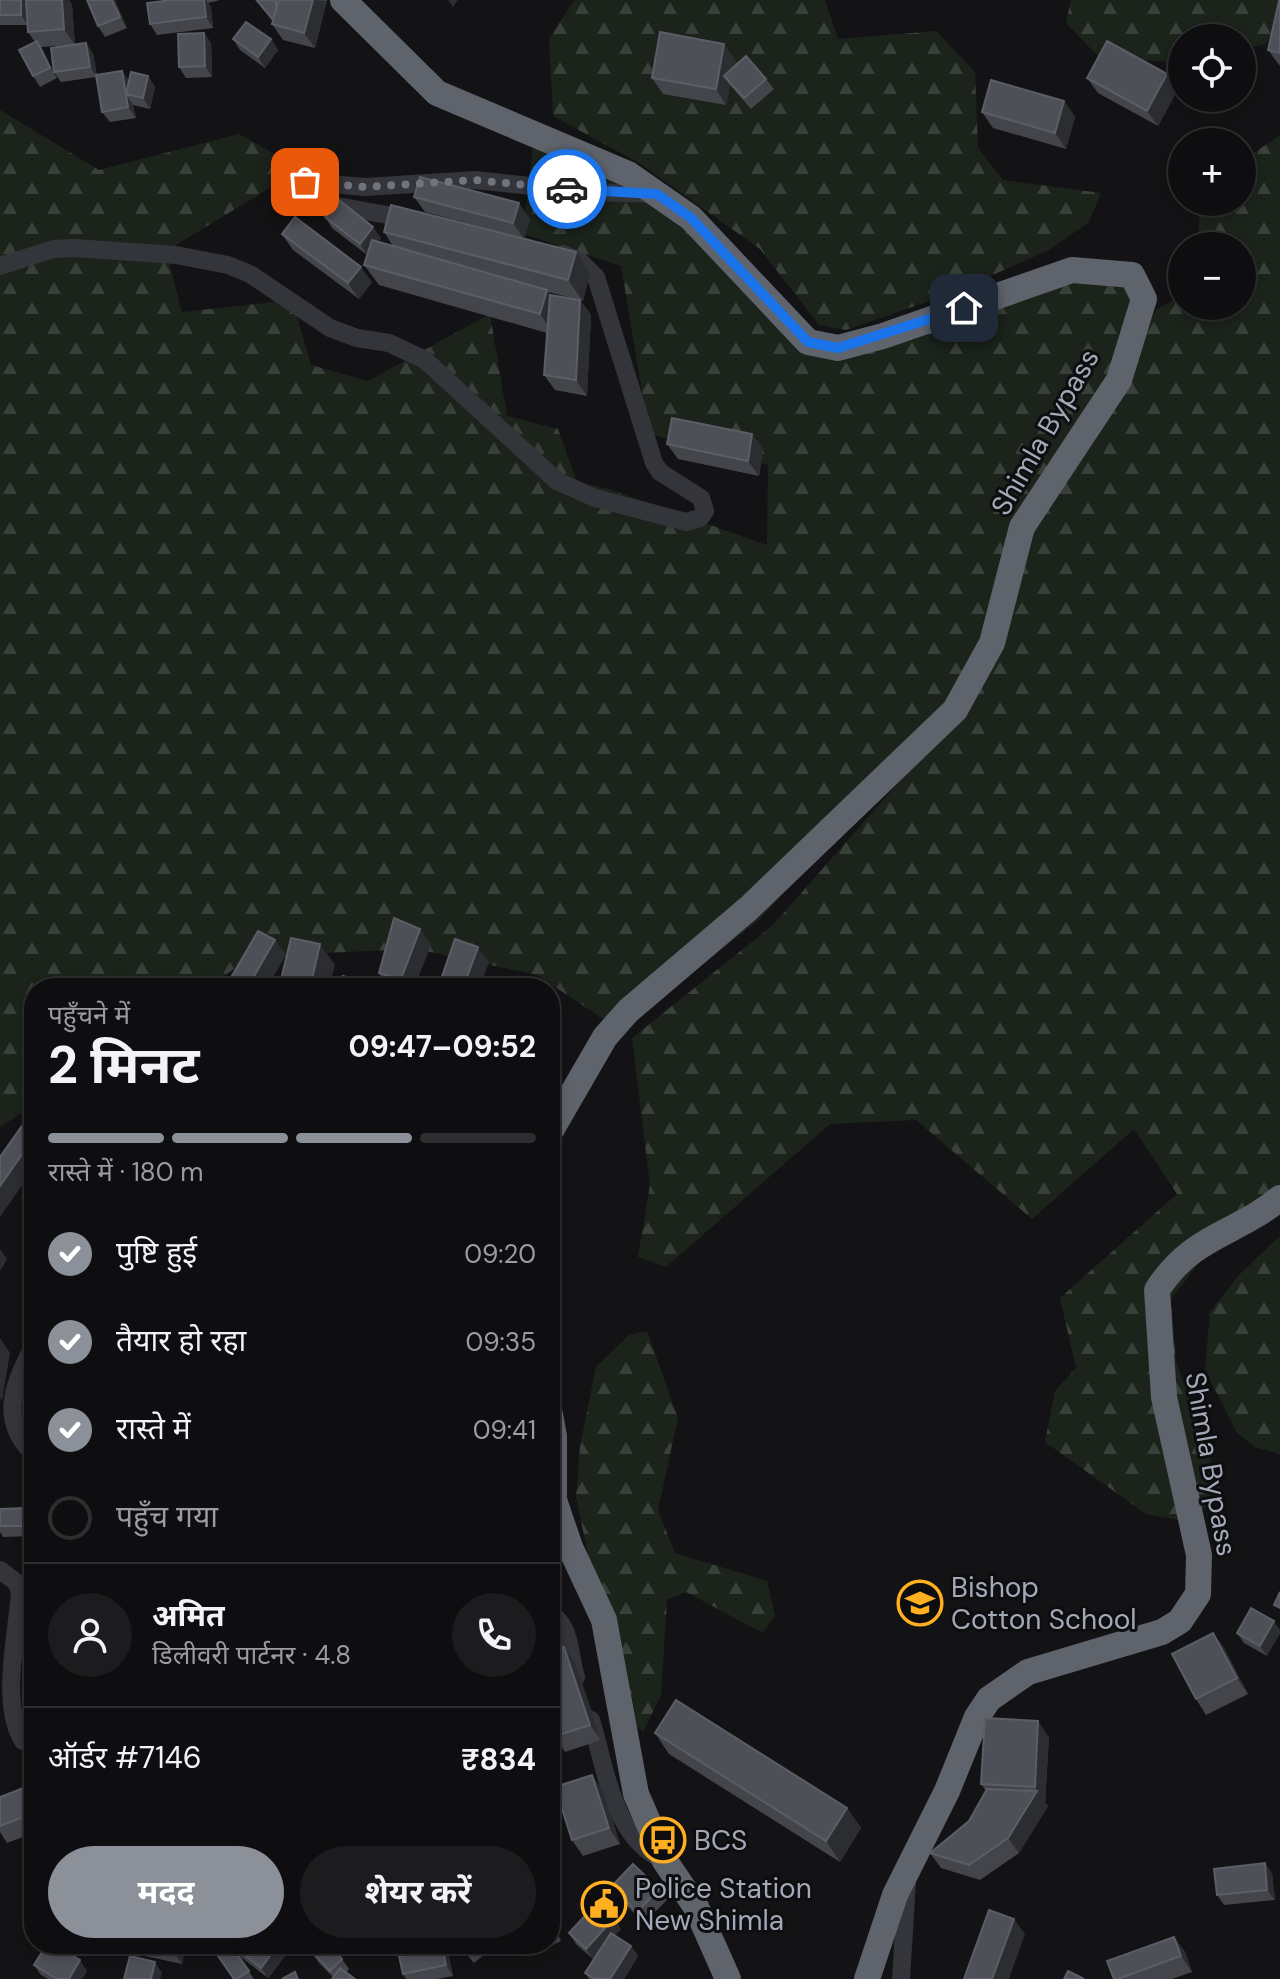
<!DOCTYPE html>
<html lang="hi">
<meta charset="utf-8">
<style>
:root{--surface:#0e0e10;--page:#1c1c1e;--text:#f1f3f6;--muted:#9b9c9f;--line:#2e2e30;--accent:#8c9099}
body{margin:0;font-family:"DM Sans","Noto Sans Devanagari",sans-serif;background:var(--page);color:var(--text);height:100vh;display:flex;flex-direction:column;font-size:30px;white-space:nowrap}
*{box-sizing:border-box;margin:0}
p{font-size:26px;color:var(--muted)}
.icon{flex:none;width:44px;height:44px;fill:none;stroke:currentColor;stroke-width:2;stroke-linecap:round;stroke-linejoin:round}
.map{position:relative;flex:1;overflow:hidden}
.drawer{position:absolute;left:24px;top:978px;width:536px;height:976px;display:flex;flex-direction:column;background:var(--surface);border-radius:32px;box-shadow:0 4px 12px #0003,0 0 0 2px var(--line)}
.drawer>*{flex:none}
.tools{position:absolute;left:1168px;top:24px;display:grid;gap:16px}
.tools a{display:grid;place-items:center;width:88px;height:88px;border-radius:50%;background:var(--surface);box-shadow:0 4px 12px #0003,0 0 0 2px var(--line);font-size:40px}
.pin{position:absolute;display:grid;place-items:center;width:68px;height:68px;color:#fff;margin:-34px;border-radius:16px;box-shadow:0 4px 12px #0006}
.courier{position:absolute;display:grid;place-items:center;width:80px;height:80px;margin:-40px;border:6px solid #1a73e8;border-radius:50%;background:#fff;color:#222;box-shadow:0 2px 10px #0007}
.summary em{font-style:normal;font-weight:700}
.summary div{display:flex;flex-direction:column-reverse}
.summary{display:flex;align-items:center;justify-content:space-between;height:136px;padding:0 24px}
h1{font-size:52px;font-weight:700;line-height:60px}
.bar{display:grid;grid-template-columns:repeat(4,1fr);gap:12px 8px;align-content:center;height:96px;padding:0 24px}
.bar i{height:10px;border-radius:6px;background:var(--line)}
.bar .active{background:var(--accent)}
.bar p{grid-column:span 4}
.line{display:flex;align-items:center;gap:20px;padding:0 24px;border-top:2px solid var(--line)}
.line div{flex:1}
.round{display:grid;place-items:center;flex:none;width:84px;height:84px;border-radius:42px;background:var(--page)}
ol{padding:0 24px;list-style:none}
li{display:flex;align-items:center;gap:24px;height:88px}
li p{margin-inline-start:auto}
li .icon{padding:8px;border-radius:50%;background:var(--accent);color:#fff;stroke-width:4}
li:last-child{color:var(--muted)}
li i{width:44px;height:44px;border:4px solid var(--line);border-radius:50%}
.action{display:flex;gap:16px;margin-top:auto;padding:16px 24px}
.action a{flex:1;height:92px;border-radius:48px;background:var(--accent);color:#fff;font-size:32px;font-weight:700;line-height:92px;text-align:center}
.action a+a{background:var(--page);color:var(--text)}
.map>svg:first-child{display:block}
.forest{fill:url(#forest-firs)}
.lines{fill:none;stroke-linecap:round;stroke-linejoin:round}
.minor{stroke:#33353a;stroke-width:18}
.highway{stroke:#5f636c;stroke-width:26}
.wall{fill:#43454b;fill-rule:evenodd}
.shaded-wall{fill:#2c2d31}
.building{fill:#4e5057;stroke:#5b5e66;stroke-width:2}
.done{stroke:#71747e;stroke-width:8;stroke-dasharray:0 14.4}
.route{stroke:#1a73e8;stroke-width:10}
.labels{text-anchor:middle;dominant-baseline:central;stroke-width:6;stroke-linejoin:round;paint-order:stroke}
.street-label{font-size:28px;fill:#a3a9b7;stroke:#0e0e10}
.poi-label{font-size:28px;fill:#a3a9b7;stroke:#0e0e10;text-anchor:start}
</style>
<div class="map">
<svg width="1280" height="1979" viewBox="0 0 1280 1979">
<defs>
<pattern id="forest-firs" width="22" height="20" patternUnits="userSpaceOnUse" patternTransform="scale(2)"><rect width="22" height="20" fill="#1b231b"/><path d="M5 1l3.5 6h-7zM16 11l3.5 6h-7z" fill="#39403a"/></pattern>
</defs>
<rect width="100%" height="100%" fill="#131315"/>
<!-- forest -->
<path class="forest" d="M574,0H825L838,39L936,31L975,72L978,148L1003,180L1101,193L1089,222L1049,250L950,294L846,330L819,325L760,249L639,163L553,116L549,39Z
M1071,0H1280V23L1265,44L1242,50V38H1182V62L1101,59L1066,23Z
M0,110L99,170L239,134L278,156L275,185L166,251L182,312L292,300L311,365L368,381L490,314L507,416L558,429L577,482L609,489L767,545L768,465L649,434L621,266L523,234L533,145L627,178L688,221L806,346L1074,273L1131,281L1141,300L1115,379L1018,526L988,643L951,708L760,919L620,1030L537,975L416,949L253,956L206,988H34V1105L0,1127Z
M1280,135V1194L1204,1257L1171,1299L1176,1361L1221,1490L1191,1522L1146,1514L1045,1442L1055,1391L1076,1368L1060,1298L1177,1194L1134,1129L1032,1219L916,1120L830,1124L666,1267L638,1257L650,1185L632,1038L773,925L960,713L1028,529L1126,381L1156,310L1182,295V306H1242V246H1198L1200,202H1242V161Z
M1280,1236V1454L1255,1447L1237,1433L1205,1370L1210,1312L1239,1275Z
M647,1331L678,1418L658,1510L675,1553L767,1581L775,1615L763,1633L686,1592L667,1600L661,1695L643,1732L621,1713L576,1497L580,1446L596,1367L629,1335Z"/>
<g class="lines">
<!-- minor -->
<path class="minor" d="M409,219L299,199L294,188L305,182L365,187L475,180L588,192L657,194
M0,266L54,249L74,248L176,255L228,265L250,274L330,328L357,338L389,343L425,360L557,481L595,498L686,522L700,518L705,511L701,498L660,472L654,463L596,277L581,262L563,254
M34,1346C11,1386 0,1423 34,1454
M0,1570L17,1583L20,1592C17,1636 0,1704 23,1741L34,1742
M550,1612C573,1630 568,1652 576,1677
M591,1720C606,1769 613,1839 665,1861
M901,1979L907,1882"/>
<!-- highway -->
<path class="highway" d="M343,0L437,93L628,174L691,218L808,342L838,348L883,336L1072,270L1132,275L1144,299L1119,380L1022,527L992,643L955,710L749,908L628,1011L605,1037L550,1132
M550,1414L554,1436V1500L570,1547L604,1620L636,1794L665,1861L696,1907L728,1979
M867,1979L895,1895L947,1791L977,1717L989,1699L1028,1672L1162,1632L1180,1621L1198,1594L1199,1555L1164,1397L1157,1290C1193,1234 1236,1235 1280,1198"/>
</g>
<!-- wall -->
<path class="wall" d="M0,0H69L72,5L75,45L41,47L57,78L40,87L33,76L35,42L28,32L27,25H0Z
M115,0L127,28L105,37L98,26Z
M172,0H220L208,3L211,7L213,28L157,35L150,24Z
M255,0H327L315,48L283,40L272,24L273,21Z
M1280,1V66L1268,50Z
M204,33L211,43L212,77L186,78L179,67Z
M233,39H271L278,50L265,68L240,50Z
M86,43L93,54L97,75L122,71L129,81L148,76L155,87L150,109L133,105L136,118L110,122L102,112L96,77L61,82L54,72Z
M735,59L733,68L766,79L774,89L751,109L730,85L726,105L663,94L652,78Z
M1167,74L1178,89L1158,126L1098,93L1087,78Z
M1064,101L1075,117L1066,149L993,128L982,112Z
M414,197L530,219L524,239L590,273L583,301L580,300L591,315L587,396L555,390L544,375L547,333L379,285L364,265L367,255L332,228L325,217L381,238L378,242L393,246L384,232L514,236L425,212ZM548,292L576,299L550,295Z
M282,234L372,282L359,299L293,250Z
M667,444L763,449L759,476L678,459Z
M431,944L414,988H389L379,973Z
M34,1196V1240L26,1229Z
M25,1508L32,1518L34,1515V1533L32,1531L33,1536L3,1537L0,1532V1526Z
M1251,1608L1267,1656L1244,1643L1237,1633Z
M1213,1633L1224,1648L1248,1694L1206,1715L1196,1699Z
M564,1647L575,1662L601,1740L565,1752L555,1736Z
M655,1733L847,1808L861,1828L840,1862L669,1754Z
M1049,1737L1045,1803L1048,1806L1019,1853L980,1880L941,1868L930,1853L969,1821L986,1791L981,1784Z
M34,1784V1833L7,1843L0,1832V1797Z
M603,1791L620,1844L583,1856L572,1840Z
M1265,1863L1272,1874L1275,1900L1224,1905L1217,1895Z
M611,1887L659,1889L667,1900L644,1923L618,1897Z
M550,1919L561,1941L535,1954L528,1944H550Z
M621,1929L615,1935L631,1946L638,1956L624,1979H589L585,1973L593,1959L576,1944L569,1933Z
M1174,1937L1185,1952L1192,1972L1172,1979H1114Z
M186,1944L182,1964L140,1955L133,1945Z
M229,1944L285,1956L268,1978L237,1954L254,1979H234Z
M300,1944H327L342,1959L349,1969L346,1973L333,1977L320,1964L314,1956Z
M412,1944H444L445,1948L443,1949L449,1957L453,1976L437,1979H406L403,1974L418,1952Z
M458,1944H497L474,1963Z
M34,1965L87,1971L82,1979H48L41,1975Z"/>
<!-- shaded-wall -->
<path class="shaded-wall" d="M21,0H27L28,25L21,15Z
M62,0H69L72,5L75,45L64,29Z
M112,0H115L127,28L120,17Z
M204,0H206L211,7L213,28L206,17Z
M313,0L327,1L315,48L304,33Z
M448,0H458L453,7Z
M204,33L211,43L212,77L205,66Z
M271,39L278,50L265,68L258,57Z
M37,41L44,52L57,78L50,68Z
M86,43L93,54L97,77L90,67Z
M724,44L735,59L730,83L724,76L730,85L726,105L716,89Z
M122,71L129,81L126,94Z
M1167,74L1178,89L1158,126L1147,111Z
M148,76L155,87L150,109L143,98Z
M126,94L133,105L136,118L128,107Z
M1064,101L1075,117L1066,149L1055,133Z
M519,203L530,219L524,239L513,223Z
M373,227L381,238L367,255L360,244Z
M576,252L590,273L583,301L568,280Z
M361,267L372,282L359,299L348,283Z
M547,290L561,310L554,335L540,314Z
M580,300L591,315L587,396L576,380Z
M752,434L763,449L759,476L748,461Z
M420,929L431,944L414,988H407L401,979Z
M275,940L286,955L267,988H247Z
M320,944L335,965L329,988H310Z
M478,947L489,962L480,988H463Z
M34,1137V1168L0,1217V1186Z
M0,1249L7,1259L0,1271Z
M0,1338L10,1353L2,1401L0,1398Z
M25,1508L32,1519L28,1524L32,1531L33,1536L25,1526Z
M1274,1621L1280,1630V1634L1267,1656L1260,1646Z
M1213,1633L1224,1648L1248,1694L1237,1678Z
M564,1647L575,1662L601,1740L590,1725Z
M1038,1721L1049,1737L1045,1803L1035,1787Z
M592,1775L603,1791L620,1844L609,1828Z
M1037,1791L1048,1806L1019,1853L1008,1838Z
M847,1808L861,1828L840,1862L826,1841Z
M1265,1863L1272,1874L1275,1900L1267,1890Z
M614,1918L621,1929L593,1959L586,1949Z
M550,1919L561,1941L550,1923Z
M1014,1919L1025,1934L1009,1979H992Z
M1174,1937L1185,1952L1192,1972L1181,1956Z
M176,1944H186L182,1964L174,1953Z
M314,1944H327L318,1959L310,1948Z
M278,1945L285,1956L268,1978L261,1968Z
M631,1946L638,1956L624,1979H610Z
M442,1947L449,1957L453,1976L446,1965Z
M80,1960L87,1971L82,1979H69Z
M155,1962L162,1973L160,1979H151Z"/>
<!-- building -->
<path class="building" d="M0,0H21V15H0Z
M26,0H62L64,29L28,32Z
M87,0H112L120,17L98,26Z
M172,0H204L206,17L150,24L147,3Z
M257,0H276V8L273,20Z
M279,0H313L304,33L272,24Z
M1279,1H1280V53L1268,50Z
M246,22L271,39L258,57L233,39Z
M660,32L724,44L716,89L652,78Z
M204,33L205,66L179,67L178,34Z
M37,41L50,68L33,76L19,50Z
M1107,41L1167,74L1147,111L1087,78Z
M86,43L90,67L54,72L51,48Z
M746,56L766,79L744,98L724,76Z
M122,71L128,107L102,112L96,75Z
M131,72L148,76L143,98L126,94Z
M991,80L1064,101L1055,133L982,112Z
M420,177L519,203L513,223L414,197Z
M339,200L373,227L360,244L325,217Z
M391,205L576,252L568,280L384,232Z
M295,217L361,267L348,283L282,234Z
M372,240L547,290L540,314L364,265Z
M550,295L580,300L576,380L544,375Z
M672,418L752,434L748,461L667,444Z
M394,918L420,929L401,979L379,973Z
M258,931L275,940L247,988H225Z
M291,938L320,944L310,988H279Z
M455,939L478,947L463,988H438Z
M343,976L381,988H339Z
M34,1109V1137L0,1186V1157Z
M34,1196V1231L26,1229Z
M25,1508V1526H0V1509Z
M34,1515V1528L28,1524Z
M1280,1592V1608L1274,1605Z
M1251,1608L1274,1621L1260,1646L1237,1633Z
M1213,1633L1237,1678L1196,1699L1172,1654Z
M564,1647L590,1725L555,1736L550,1722V1652Z
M676,1700L847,1808L826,1841L655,1733Z
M985,1718L1038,1721L1035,1787L981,1784Z
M592,1775L609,1828L572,1840L555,1787Z
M34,1784V1813L0,1826V1797Z
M987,1789L1037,1791L1008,1838L969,1865L930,1853L969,1821Z
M1265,1863L1267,1890L1217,1895L1214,1869Z
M633,1864L659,1889L637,1912L611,1887Z
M597,1903L614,1918L586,1949L569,1933Z
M989,1910L1014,1919L992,1979H964Z
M550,1923L554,1930L550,1933Z
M611,1933L631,1946L610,1979H595L585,1973Z
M1174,1937L1181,1956L1118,1979H1114L1107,1961Z
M47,1944H54L80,1960L69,1979H57L34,1965Z
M133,1944H176L174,1953Z
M229,1944H230L249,1971L237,1979H234L216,1953Z
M231,1944H276L278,1945L261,1968Z
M322,1944H327L342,1959L330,1971L313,1953Z
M459,1944H477L466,1953Z
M442,1947L446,1965L403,1974L399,1956Z
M130,1956L155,1962L151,1979H124Z
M340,1968L355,1979H332Z
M1068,1971L1084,1979H1064Z
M295,1972L298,1979H282Z"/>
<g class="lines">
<!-- done -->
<path class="done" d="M305,182L365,187L475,180L567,189"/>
<!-- route -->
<path class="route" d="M567,189L657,194L691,218L808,342L838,348L964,308"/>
</g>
<!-- icons -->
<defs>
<g id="school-ring" transform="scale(2.3)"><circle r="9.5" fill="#0e0e10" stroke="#ffaf20" stroke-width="1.5"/><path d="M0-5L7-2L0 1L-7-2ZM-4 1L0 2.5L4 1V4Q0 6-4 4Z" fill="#ffaf20"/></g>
<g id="bus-ring" transform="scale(2.3)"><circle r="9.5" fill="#0e0e10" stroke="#ffaf20" stroke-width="1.5"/><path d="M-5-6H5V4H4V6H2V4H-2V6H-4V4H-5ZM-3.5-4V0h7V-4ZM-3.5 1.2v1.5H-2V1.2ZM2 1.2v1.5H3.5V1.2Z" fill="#ffaf20"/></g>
<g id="civic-ring" transform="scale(2.3)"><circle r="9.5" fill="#0e0e10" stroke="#ffaf20" stroke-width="1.5"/><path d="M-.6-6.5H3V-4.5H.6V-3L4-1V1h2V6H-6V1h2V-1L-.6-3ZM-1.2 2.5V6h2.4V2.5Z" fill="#ffaf20"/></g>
</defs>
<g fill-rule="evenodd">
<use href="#school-ring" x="920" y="1603"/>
<use href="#bus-ring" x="663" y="1840"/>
<use href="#civic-ring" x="604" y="1904"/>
</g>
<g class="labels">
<!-- street labels -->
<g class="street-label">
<text transform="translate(1045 432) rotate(-60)">Shimla Bypass</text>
<text transform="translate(1211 1464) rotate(80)">Shimla Bypass</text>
</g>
<!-- poi labels -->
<g class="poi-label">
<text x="951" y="1587">Bishop<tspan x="951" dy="32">Cotton School</tspan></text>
<text x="694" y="1840">BCS</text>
<text x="635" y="1888">Police Station<tspan x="635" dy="32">New Shimla</tspan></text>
</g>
</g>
</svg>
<div class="tools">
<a><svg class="icon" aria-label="locate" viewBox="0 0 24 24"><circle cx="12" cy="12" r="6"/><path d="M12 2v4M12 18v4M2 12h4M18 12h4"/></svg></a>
<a>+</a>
<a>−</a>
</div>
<div class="pin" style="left:305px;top:182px;background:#ea580c"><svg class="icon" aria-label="bag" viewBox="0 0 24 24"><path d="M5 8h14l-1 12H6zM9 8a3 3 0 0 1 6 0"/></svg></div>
<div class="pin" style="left:964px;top:308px;background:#1f2937"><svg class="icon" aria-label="home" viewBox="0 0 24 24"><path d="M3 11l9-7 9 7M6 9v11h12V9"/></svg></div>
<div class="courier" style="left:567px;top:189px"><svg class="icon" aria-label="car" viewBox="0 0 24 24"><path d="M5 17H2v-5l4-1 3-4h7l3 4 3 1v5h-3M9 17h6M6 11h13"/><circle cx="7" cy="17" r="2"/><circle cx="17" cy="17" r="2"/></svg></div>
<section class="drawer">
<div class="summary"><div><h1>2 मिनट</h1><p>पहुँचने में</p></div><em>09:47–09:52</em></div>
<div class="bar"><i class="active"></i><i class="active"></i><i class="active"></i><i></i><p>रास्ते में · 180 m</p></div>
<ol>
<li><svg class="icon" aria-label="check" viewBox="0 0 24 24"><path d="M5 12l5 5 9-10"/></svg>पुष्टि हुई<p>09:20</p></li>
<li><svg class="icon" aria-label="check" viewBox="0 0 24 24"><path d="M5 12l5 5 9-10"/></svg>तैयार हो रहा<p>09:35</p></li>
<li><svg class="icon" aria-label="check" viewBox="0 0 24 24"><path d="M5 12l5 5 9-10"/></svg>रास्ते में<p>09:41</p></li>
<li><i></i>पहुँच गया</li>
</ol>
<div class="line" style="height:144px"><a class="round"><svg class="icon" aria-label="person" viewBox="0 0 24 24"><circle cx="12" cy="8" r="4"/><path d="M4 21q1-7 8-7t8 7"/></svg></a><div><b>अमित</b><p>डिलीवरी पार्टनर · 4.8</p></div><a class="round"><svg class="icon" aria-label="phone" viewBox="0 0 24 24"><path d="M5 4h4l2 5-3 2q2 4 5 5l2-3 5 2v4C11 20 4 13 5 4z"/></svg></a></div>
<div class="line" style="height:104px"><div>ऑर्डर #7146</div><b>₹834</b></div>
<div class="action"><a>मदद</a><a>शेयर करें</a></div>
</section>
</div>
